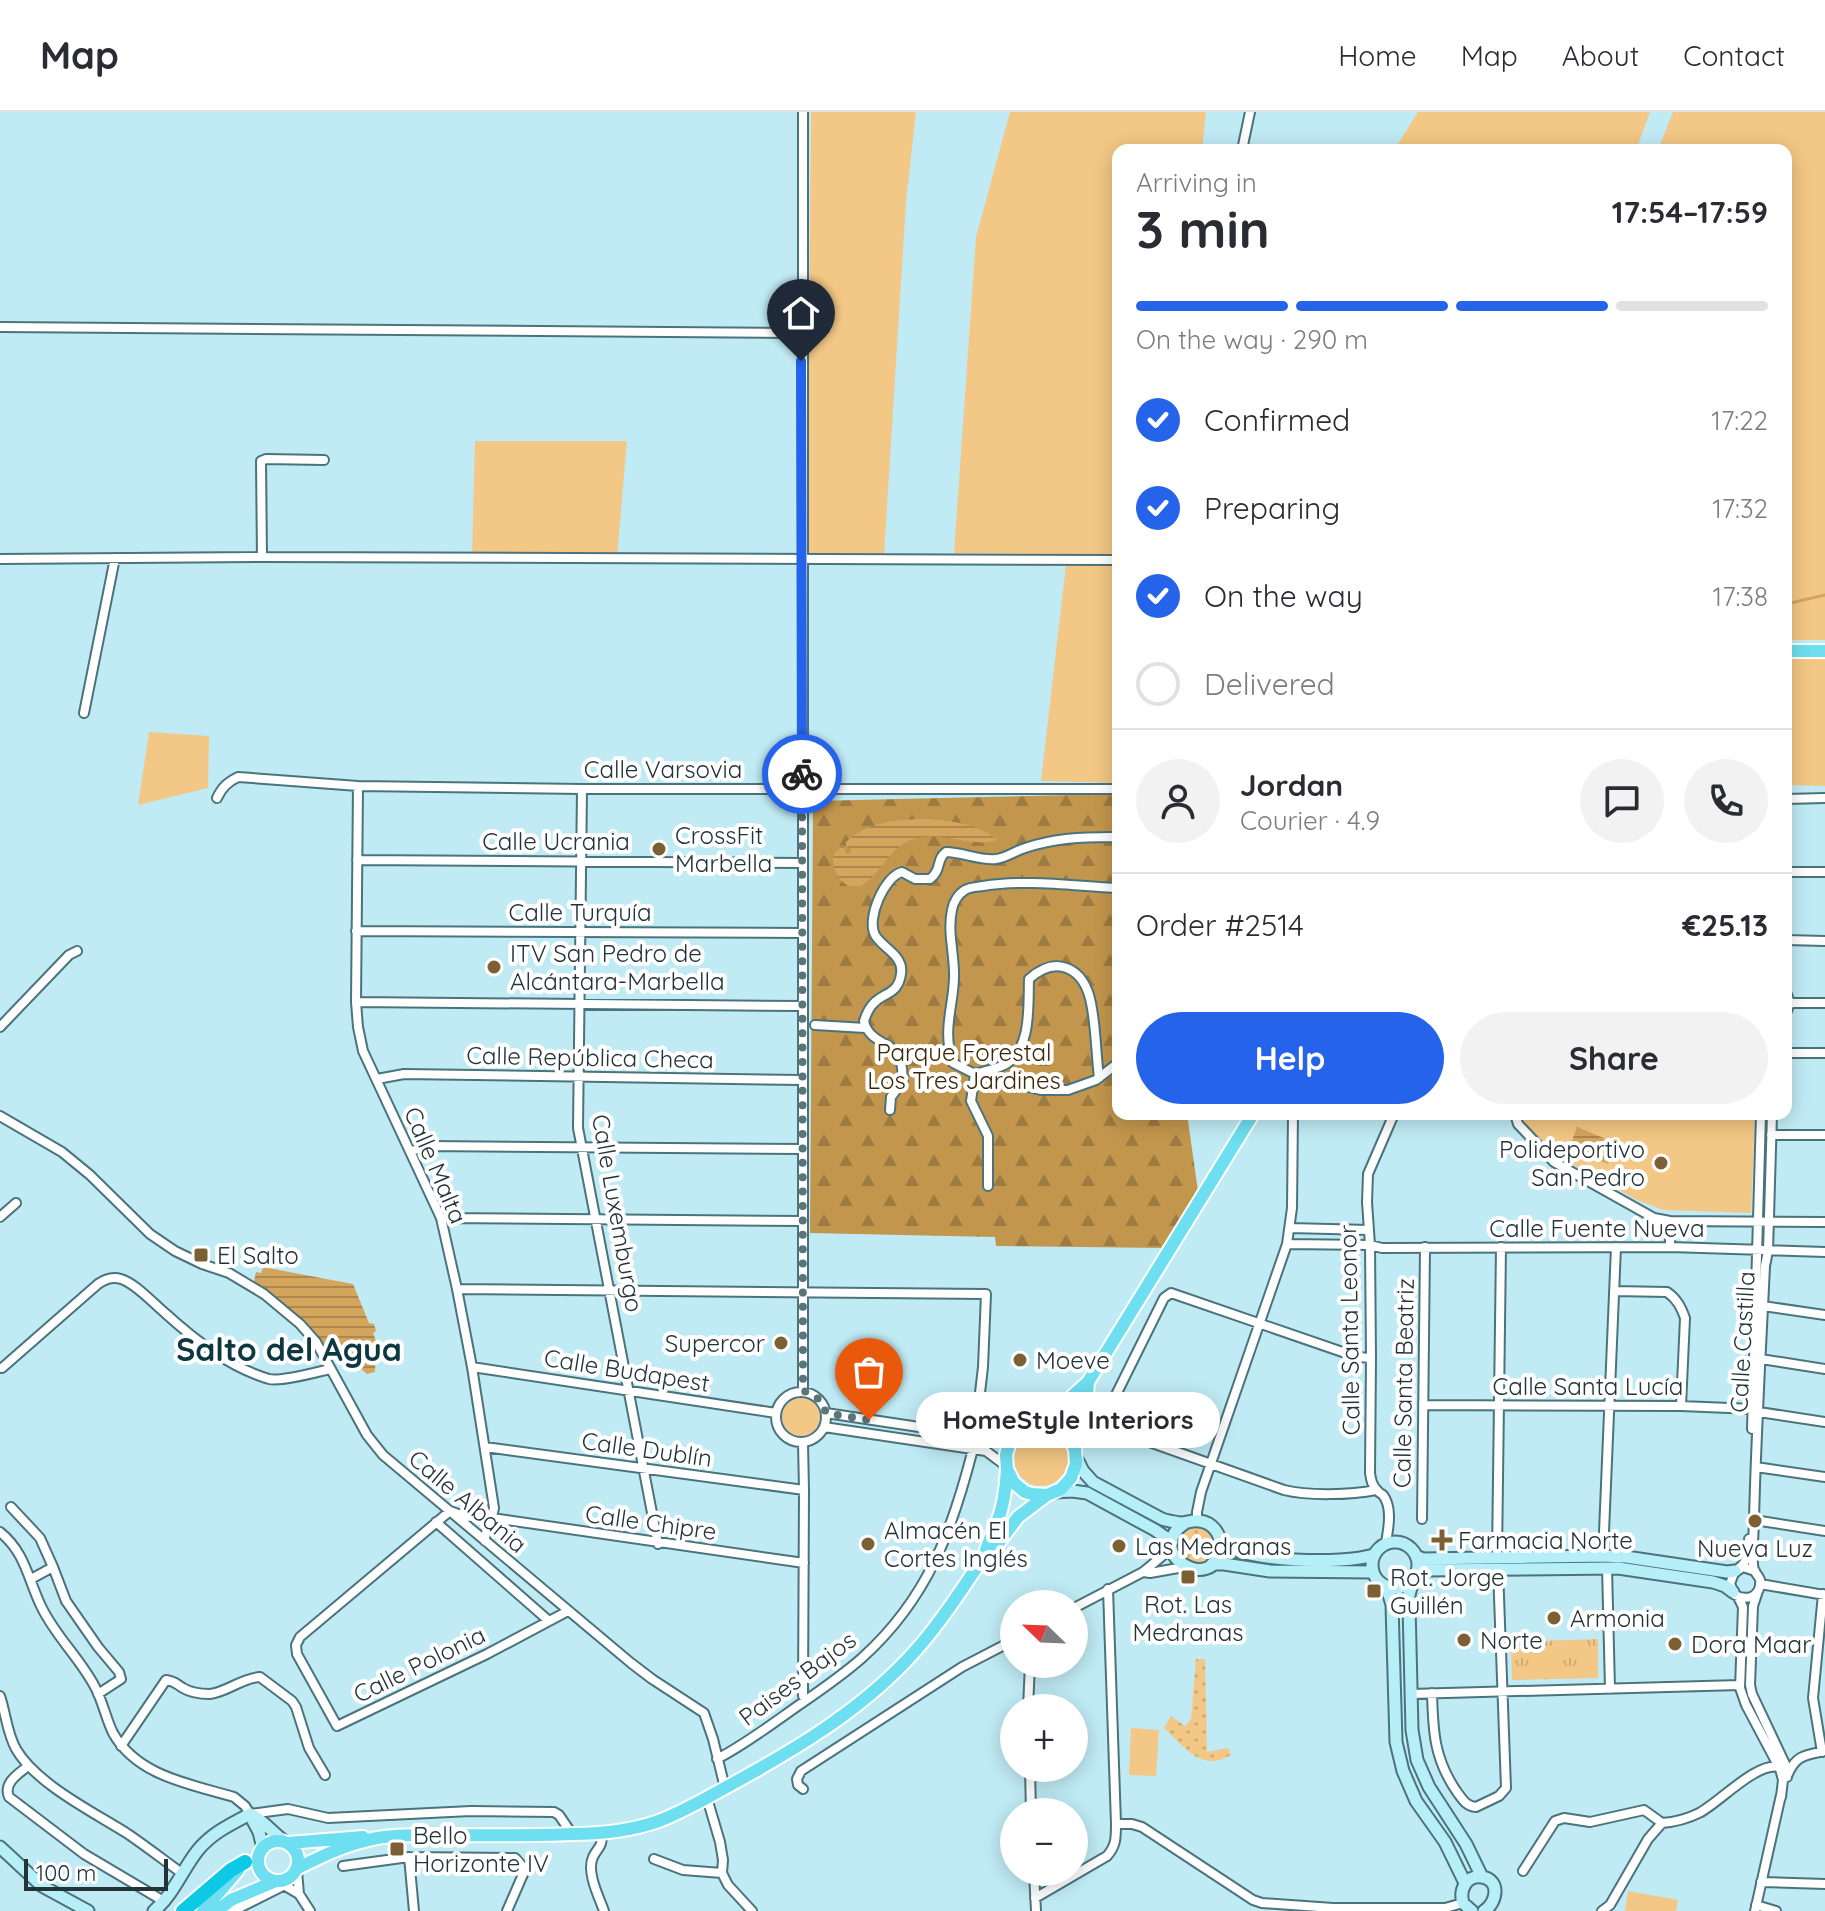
<!DOCTYPE html>
<meta charset="utf-8">
<style>
:root{--surface:#fff;--page:#f2f2f3;--text:#2b2b33;--muted:#7c7c81;--line:#e1e1e2;--accent:#2563eb}
body{margin:0;font-family:Quicksand,sans-serif;background:var(--page);color:var(--text);height:100vh;display:flex;flex-direction:column;font-size:30px;white-space:nowrap}
*{box-sizing:border-box;margin:0}
p{font-size:26px;color:var(--muted)}
.icon{flex:none;width:44px;height:44px;fill:none;stroke:currentColor;stroke-width:2;stroke-linecap:round;stroke-linejoin:round}
.map{position:relative;flex:1;overflow:hidden}
.details{position:absolute;left:1112px;top:32px;width:680px;height:976px;display:flex;flex-direction:column;background:var(--surface);border-radius:16px;box-shadow:0 4px 20px #0003}
.details>*{flex:none}
.needle{width:52px;rotate:293deg}
.controls{position:absolute;left:1000px;top:1478px;display:grid;gap:16px}
.controls a{display:grid;place-items:center;width:88px;height:88px;border-radius:50%;background:var(--surface);box-shadow:0 4px 20px #0003;font-size:40px}
.scale{position:absolute;left:24px;bottom:20px;width:144px;box-sizing:border-box;padding-left:8px;border:4px solid #233438;border-top:0;font-size:22px;line-height:28px;white-space:nowrap;color:#233438;-webkit-text-stroke:6px #fff;paint-order:stroke}
.pin{position:absolute;display:grid;place-items:center;width:68px;height:68px;color:#fff;margin:-82px -34px;border-radius:50% 50% 50% 0;rotate:-45deg;box-shadow:0 0 8px #0007}
.pin .icon{rotate:45deg}
.courier{position:absolute;display:grid;place-items:center;width:80px;height:80px;margin:-40px;border:6px solid #2563eb;border-radius:50%;background:#fff;color:#222;box-shadow:0 2px 10px #0007}
.bubble{position:absolute;height:56px;border-radius:28px;background:var(--surface);box-shadow:0 4px 20px #0003;font-size:26px;font-weight:700;line-height:56px;text-align:center}
.overview em{font-style:normal;font-weight:700}
.overview div{display:flex;flex-direction:column-reverse}
.overview{display:flex;align-items:center;justify-content:space-between;height:136px;padding:0 24px}
h1{font-size:52px;font-weight:700;line-height:60px}
.bar{display:grid;grid-template-columns:repeat(4,1fr);gap:12px 8px;align-content:center;height:96px;padding:0 24px}
.bar i{height:10px;border-radius:6px;background:var(--line)}
.bar .selected{background:var(--accent)}
.bar p{grid-column:span 4}
.line{display:flex;align-items:center;gap:20px;padding:0 24px;border-top:2px solid var(--line)}
.line div{flex:1}
.round{display:grid;place-items:center;flex:none;width:84px;height:84px;border-radius:42px;background:var(--page)}
ol{padding:0 24px;list-style:none}
li{display:flex;align-items:center;gap:24px;height:88px}
li p{margin-inline-start:auto}
li .icon{padding:8px;border-radius:50%;background:var(--accent);color:#fff;stroke-width:4}
li:last-child{color:var(--muted)}
li i{width:44px;height:44px;border:4px solid var(--line);border-radius:50%}
.cta{display:flex;gap:16px;margin-top:auto;padding:16px 24px}
.cta a{flex:1;height:92px;border-radius:48px;background:var(--accent);color:#fff;font-size:32px;font-weight:700;line-height:92px;text-align:center}
.cta a+a{background:var(--page);color:var(--text)}
header{display:flex;align-items:center;gap:48px;box-sizing:border-box;height:112px;padding:0 40px;background:var(--surface);border-bottom:2px solid var(--line)}
header strong{font-size:38px}
nav{display:flex;gap:44px;margin-inline-start:auto;font-size:28px}
.map>svg:first-child{display:block}
.grass{fill:#f3c785}
.forest{fill:url(#forest-firs)}
.park{fill:url(#park-tufts)}
.garden{fill:url(#garden-dots)}
.water{fill:url(#water-rules)}
.lines{fill:none;stroke-linecap:round;stroke-linejoin:round}
.stream{stroke:#d4a65d;stroke-width:3}
.street-casing{stroke:#4b737c;stroke-width:12}
.secondary-casing{stroke:#4b737c;stroke-width:15}
.primary-casing{stroke:#fff;stroke-width:16}
.highway-casing{stroke:#fff;stroke-width:18}
.street{stroke:#fff;stroke-width:8}
.secondary{stroke:#b7eff8;stroke-width:11}
.primary{stroke:#6edff0;stroke-width:12}
.highway{stroke:#0ec9e6;stroke-width:14}
.done{stroke:#5a747a;stroke-width:8;stroke-dasharray:0 14.4}
.route{stroke:#2563eb;stroke-width:10}
.poi-dot{fill:#7c6033;stroke:#fff;stroke-width:3}
.labels{text-anchor:middle;dominant-baseline:central;stroke-width:8;stroke-linejoin:round;paint-order:stroke}
.street-label{font-size:24px;fill:#233438;stroke:#fff}
.poi-label{font-size:24px;fill:#233438;stroke:#fff;text-anchor:start}
.park-label{font-size:24px;fill:#3a2706;stroke:#fff}
.district-label{font-size:32px;font-weight:bold;fill:#0d3840;stroke:#fff}
</style>
<header>
<strong>Map</strong>
<nav><a>Home</a><a>Map</a><a>About</a><a>Contact</a></nav>
</header>
<div class="map">
<svg width="1825" height="1799" viewBox="0 0 1825 1799">
<defs>
<pattern id="forest-firs" width="22" height="20" patternUnits="userSpaceOnUse" patternTransform="scale(2)"><rect width="22" height="20" fill="#c3964d"/><path d="M5 1l3.5 6h-7zM16 11l3.5 6h-7z" fill="#9e7b41"/></pattern>
<pattern id="park-tufts" width="24" height="20" patternUnits="userSpaceOnUse" patternTransform="scale(2)"><rect width="24" height="20" fill="#f3c785"/><path d="M3 7l-1-3M5 7V3M7 7l1-3M15 17l-1-3M17 17v-4M19 17l1-3" fill="none" stroke="#d0ac74"/></pattern>
<pattern id="garden-dots" width="8" height="8" patternUnits="userSpaceOnUse" patternTransform="scale(2)"><rect width="8" height="8" fill="#f3c785"/><path d="M2 2h.1M6 6h.1" fill="none" stroke="#d0ac74" stroke-width="1.8" stroke-linecap="round"/></pattern>
<pattern id="water-rules" width="6" height="5" patternUnits="userSpaceOnUse" patternTransform="scale(2)"><rect width="6" height="5" fill="#d4a65d"/><path d="M0 2.5h6" fill="none" stroke="#ac884e"/></pattern>
</defs>
<rect width="100%" height="100%" fill="#c0ebf5"/>
<!-- grass -->
<path class="grass" d="M811,0H916L906,90L884,443L811,442L807,438Z
M1010,0H1206L1202,38H1118V443L954,441L976,125Z
M1418,0H1650L1636,38H1394Z
M1673,0H1825V528H1786V38H1658Z
M475,329H627L617,444L472,442Z
M1118,452V671L1041,669L1066,453Z
M1786,547H1825V674L1786,673Z
M149,620L209,624L208,676L138,693Z
M1518,1002H1755L1751,1101L1664,1098L1637,1088L1547,1038L1525,1018Z
M782 1305a19 19 0 1 1 38 0a19 19 0 1 1-38 0Z
M1014 1347a27 27 0 1 1 54 0a27 27 0 1 1-54 0Z
M1131,1616L1159,1618L1156,1664L1129,1663Z
M1628,1779L1678,1788L1676,1799H1625Z"/>
<!-- forest -->
<path class="forest" d="M1118,682V1002H1187L1198,1079L1164,1136L996,1134L995,1125L810,1121L813,689Z"/>
<!-- park -->
<path class="park" d="M1598,1527V1566L1512,1568L1511,1530Z"/>
<!-- garden -->
<path class="garden" d="M1178 1433a18 18 0 1 1 36 0a18 18 0 1 1-36 0Z
M1196,1547H1205L1207,1640L1228,1636L1231,1643C1201,1661 1185,1635 1164,1616L1171,1604L1185,1614L1191,1607Z"/>
<!-- water -->
<path class="water" d="M929,707C952,709 979,712 997,728C973,737 940,717 911,728C889,736 881,762 861,774H848C837,767 831,754 834,742L843,733L846,742L850,741L851,737L846,734V730C868,709 900,707 929,707Z
M1577,1015L1616,1031L1608,1052L1569,1037Z
M263,1155L353,1172L369,1211L374,1212L376,1219L373,1221L376,1229L375,1260L367,1262L334,1234L328,1237L307,1212L254,1169L256,1160L261,1161Z"/>
<g class="lines">
<!-- stream -->
<path class="stream" d="M1786,492L1825,483"/>
<!-- street casing -->
<g class="street-casing">
<path id="street" d="M803,0V1279
M1242,38L1250,0
M0,215L801,221
M262,445L261,349L266,347L324,348
M0,447L262,445L1118,448
M84,601L115,446
M358,674L356,890L358,915L363,939L441,1106L457,1177L472,1255L494,1396C492,1408 485,1416 485,1429
M582,677L578,1016L658,1432
M217,686C222,675 228,670 238,665L358,674L582,677H1118
M1786,687L1825,686
M357,748L803,751
M1786,760H1825
M356,819L803,821
M1786,828L1825,829
M1786,880L1790,891L1786,901
M356,890L802,894
M1790,891H1825
M815,913L865,916
M0,915L69,843L77,839
M1786,941H1825
M1099,966C1096,941 1096,915 1091,891C1084,856 1057,842 1029,867C1028,893 1032,936 1006,952C998,957 984,959 975,962L953,951C942,918 953,897 954,866C955,844 947,820 952,798C953,791 958,782 965,778C970,775 977,775 983,774C1028,767 1073,774 1118,776
M377,967L404,962L803,968
M890,998L891,985L903,969C902,962 903,955 900,948C894,929 869,932 864,909C866,903 868,897 873,892C884,880 898,883 901,862C904,843 883,837 875,823C866,806 885,764 902,760L915,767H930C942,758 936,747 946,740C962,740 980,749 996,747C1006,746 1015,739 1025,736C1055,726 1081,725 1112,725L1118,727
M1515,1002L1518,1012L1554,1050L1654,1106L1670,1109L1825,1110
M0,1004L62,1040L90,1063L150,1122L175,1139L202,1152L229,1161L264,1182L300,1212L316,1230L367,1323L383,1343L631,1551L652,1567L704,1601L713,1627L725,1676
M1771,1023H1825
M411,1039L429,1034L802,1037
M988,1074V1024L971,989L975,962L1041,978H1068L1096,968L1118,951
M0,1105L16,1091
M441,1106L803,1109
M1670,1109V1135
M1290,1116L1369,1118
M1287,1132L1370,1133L1382,1136L1670,1135L1825,1140
M457,1177L986,1182L983,1255L975,1324
M1614,1179L1667,1180C1677,1187 1681,1195 1685,1206L1681,1294
M1763,1194L1825,1203
M1371,1246L1357,1245L1171,1181L1164,1186L1105,1305L1107,1313L1110,1316L1284,1378C1308,1384 1351,1383 1376,1378
M1761,1247L1825,1257
M472,1255L776,1301
M0,1256H2L98,1172C105,1167 112,1164 121,1167C135,1171 153,1191 165,1201C196,1229 229,1255 269,1267C281,1270 317,1260 330,1257
M776 1305a25 25 0 1 1 50 0a25 25 0 1 1-50 0Z
M1423,1293L1681,1294L1753,1297
M1759,1300L1825,1310
M826,1301L992,1326L1014,1323
M824,1315L986,1339L1006,1354
M1752,1317L1761,1002
M803,1331L804,1378L803,1584L806,1588
M485,1335L804,1378
M1756,1355L1825,1365
M11,1395L40,1426L53,1455
M1422,1407L1425,1135
M1754,1408L1825,1419
M1197,1409V1400L1201,1380L1287,1132L1292,1096L1293,1002
M436,1410L549,1509
M0,1420C25,1440 28,1467 41,1494C55,1524 80,1546 95,1575C103,1590 106,1607 113,1621C137,1664 190,1672 234,1685L245,1694L250,1702L288,1697L328,1706L471,1699L554,1700L559,1703L572,1722
M1386,1431C1388,1418 1393,1396 1383,1383C1382,1382 1379,1381 1378,1379C1372,1374 1371,1368 1370,1361L1371,1246L1370,1133L1367,1090L1368,1062L1394,1002
M1603,1444L1616,1135
M1497,1445L1501,1135
M1607,1455L1610,1577
M1739,1456C1749,1449 1748,1438 1749,1427
M1755,1459L1743,1455L1734,1461L1730,1472L1735,1483C1745,1488 1757,1487 1760,1474C1762,1466 1757,1464 1754,1458C1751,1449 1754,1419 1754,1408C1756,1323 1761,1239 1765,1154L1768,1139L1772,1002
M1143,1460L1150,1461L1184,1455
M31,1467L53,1455L66,1489L98,1535L119,1560L121,1567L98,1582
M1760,1472L1825,1483
M1108,1477L1116,1712H1132L1142,1715L1253,1788L1262,1791L1333,1796H1445L1463,1791
M1757,1482L1753,1494L1750,1573L1752,1582L1786,1654L1787,1665
M1738,1485L1743,1495L1740,1576L1746,1593L1780,1657L1783,1668L1781,1685
M1074,1496L1143,1460L1172,1436
M568,1499L487,1542L337,1614L297,1542L296,1533L300,1525L450,1399C464,1405 477,1407 492,1406L804,1451
M1432,1581C1433,1619 1434,1647 1457,1680C1463,1688 1466,1694 1476,1695L1499,1684L1506,1676L1498,1457
M1411,1582L1740,1573
M0,1584C6,1602 7,1621 16,1637C36,1672 95,1701 128,1722C147,1735 165,1749 183,1762
M1028,1596L1030,1552
M121,1634L166,1568C175,1569 176,1572 183,1576C191,1581 201,1582 210,1582C227,1580 242,1566 260,1565L292,1589L296,1595L309,1636L325,1663
M1822,1640L1813,1586L1823,1482
M717,1647C746,1632 772,1612 799,1593C821,1578 843,1563 863,1545C928,1486 952,1419 973,1337
M28,1654C18,1662 3,1671 9,1685L84,1742L165,1790
M1030,1656L1031,1700
M1788,1662C1796,1643 1806,1643 1825,1639
M803,1677L798,1673L797,1667L801,1659L962,1555L1014,1528
M707,1686L720,1730L723,1748L722,1761L728,1773L752,1799
M602,1720C602,1737 599,1733 593,1745C586,1760 599,1785 604,1799
M409,1745L414,1799
M654,1747L683,1758L722,1761
M343,1754L409,1745L515,1746L523,1755L524,1760L507,1799
M297,1759L299,1782
M1523,1759L1555,1709L1564,1706L1590,1710L1644,1698L1662,1711
M1034,1760L1036,1799
M1761,1770L1825,1772
M282,1772L299,1782L310,1799
M1035,1786L1107,1744C1116,1734 1116,1726 1116,1712
M1756,1793L1776,1799
M233,1799L285,1773
M1602,1799L1610,1793L1648,1727L1662,1711C1675,1710 1687,1707 1699,1701C1719,1691 1756,1650 1779,1655
M1755,1799L1781,1683"/>
</g>
<!-- secondary casing -->
<g class="secondary-casing">
<path id="secondary" d="M1076,1345L1083,1359L1093,1370L1162,1407C1168,1409 1174,1410 1180,1411C1187,1411 1192,1408 1199,1409C1212,1410 1222,1422 1220,1436C1216,1483 1140,1442 1185,1411
M1055,1380L1072,1379L1087,1381L1155,1418L1172,1430
M1372 1453a23 23 0 1 1 46 0a23 23 0 1 1-46 0Z
M1221,1431C1249,1450 1340,1453 1374,1443
M1416,1444L1423,1447L1603,1444L1626,1445L1727,1460L1735,1459
M1212,1452H1224L1270,1459L1372,1460
M1416,1464L1424,1458L1618,1456L1713,1470L1725,1474L1733,1480
M1413,1468L1409,1483V1493L1412,1618L1417,1648L1429,1675L1466,1732L1482,1765
M1387,1476L1392,1493L1396,1630L1403,1659L1416,1689L1445,1730L1465,1771
M250,1702C263,1708 273,1721 285,1730
M250,1703L259,1720L263,1736
M0,1735L42,1774L88,1799
M154,1799C174,1782 182,1758 198,1738C212,1721 231,1712 250,1702
M1472,1799L1463,1791C1459,1778 1466,1763 1482,1765C1501,1768 1497,1791 1484,1799"/>
</g>
<!-- primary casing -->
<g class="primary-casing">
<path id="primary" d="M1786,539H1825
M1088,1270L1087,1282L1077,1309L1075,1337L1076,1352L1071,1366L1061,1377L1047,1383L1032,1382L1025,1380L1014,1371L1007,1357L1006,1343L1010,1329L1021,1318L1049,1305L1088,1270L1253,1002
M1038,1312C1056,1312 1068,1321 1075,1337
M985,1443L994,1437L1018,1405L1047,1383
M258 1749a20 20 0 1 1 40 0a20 20 0 1 1-40 0Z
M288,1731L363,1725
M298,1756C324,1743 349,1731 377,1726C399,1722 422,1723 444,1723C487,1723 529,1724 572,1722C599,1722 629,1719 656,1710C682,1701 708,1685 732,1672C794,1638 856,1601 905,1550C936,1518 960,1480 985,1443C987,1431 993,1422 997,1411C1004,1393 1006,1376 1007,1357
M203,1799L238,1758
M217,1799L231,1788L276,1769"/>
</g>
<!-- highway casing -->
<g class="highway-casing">
<path id="highway" d="M183,1799L231,1758L245,1750"/>
</g>
<!-- street -->
<use href="#street" class="street"/>
<!-- secondary -->
<use href="#secondary" class="secondary"/>
<!-- primary -->
<use href="#primary" class="primary"/>
<!-- highway -->
<use href="#highway" class="highway"/>
</g>
<g class="lines">
<!-- done -->
<path class="done" d="M802,662L803,1279C816,1282 822,1289 826,1301L869,1308"/>
<!-- route -->
<path class="route" d="M801,249L802,662"/>
</g>
<!-- markers -->
<g class="poi-dot">
<circle cx="659" cy="737" r="8"/>
<circle cx="494" cy="855" r="8"/>
<circle cx="1661" cy="1051" r="8"/>
<rect x="193" y="1135" width="16" height="16" rx="4"/>
<circle cx="781" cy="1231" r="8"/>
<circle cx="1020" cy="1248" r="8"/>
<circle cx="1755" cy="1409" r="8"/>
<path d="M1438 1416h8v8h8v8h-8v8h-8v-8h-8v-8h8z"/>
<circle cx="868" cy="1432" r="8"/>
<circle cx="1119" cy="1434" r="8"/>
<rect x="1180" y="1457" width="16" height="16" rx="4"/>
<rect x="1366" y="1471" width="16" height="16" rx="4"/>
<circle cx="1554" cy="1506" r="8"/>
<circle cx="1464" cy="1528" r="8"/>
<circle cx="1675" cy="1532" r="8"/>
<rect x="389" y="1729" width="16" height="16" rx="4"/>
</g>
<g class="labels">
<!-- street labels -->
<g class="street-label">
<text x="663" y="657">Calle Varsovia</text>
<text x="556" y="729">Calle Ucrania</text>
<text x="580" y="800">Calle Turquía</text>
<text transform="translate(590 945) rotate(1)">Calle República Checa</text>
<text transform="translate(436 1053) rotate(67)">Calle Malta</text>
<text transform="translate(618 1101) rotate(80)">Calle Luxemburgo</text>
<text x="1597" y="1116">Calle Fuente Nueva</text>
<text transform="translate(1349 1218) rotate(-91)">Calle Santa Leonor</text>
<text transform="translate(1742 1230) rotate(-87)">Calle Castilla</text>
<text transform="translate(627 1258) rotate(9)">Calle Budapest</text>
<text transform="translate(1403 1271) rotate(-89)">Calle Santa Beatriz</text>
<text x="1588" y="1274">Calle Santa Lucía</text>
<text transform="translate(647 1337) rotate(8)">Calle Dublín</text>
<text transform="translate(468 1389) rotate(40)">Calle Albania</text>
<text transform="translate(651 1410) rotate(8)">Calle Chipre</text>
<text transform="translate(419 1552) rotate(-26)">Calle Polonia</text>
<text transform="translate(797 1566) rotate(-37)">Paises Bajos</text>
</g>
<!-- poi labels -->
<g class="poi-label">
<text x="675" y="723">CrossFit<tspan x="675" dy="28">Marbella</tspan></text>
<text x="510" y="841">ITV San Pedro de<tspan x="510" dy="28">Alcántara-Marbella</tspan></text>
<text x="1645" y="1037" text-anchor="end">Polideportivo<tspan x="1645" dy="28">San Pedro</tspan></text>
<text x="217" y="1143">El Salto</text>
<text x="765" y="1231" text-anchor="end">Supercor</text>
<text x="1036" y="1248">Moeve</text>
<text x="884" y="1418">Almacén El<tspan x="884" dy="28">Cortes Inglés</tspan></text>
<text x="1458" y="1428">Farmacia Norte</text>
<text x="1135" y="1434">Las Medranas</text>
<text x="1755" y="1436" text-anchor="middle">Nueva Luz</text>
<text x="1390" y="1465">Rot. Jorge<tspan x="1390" dy="28">Guillén</tspan></text>
<text x="1188" y="1492" text-anchor="middle">Rot. Las<tspan x="1188" dy="28">Medranas</tspan></text>
<text x="1570" y="1506">Armonia</text>
<text x="1480" y="1528">Norte</text>
<text x="1691" y="1532">Dora Maar</text>
<text x="413" y="1723">Bello<tspan x="413" dy="28">Horizonte IV</tspan></text>
</g>
<!-- park labels -->
<g class="park-label">
<text x="964" y="940">Parque Forestal<tspan x="964" dy="28">Los Tres Jardines</tspan></text>
</g>
<!-- district labels -->
<g class="district-label">
<text x="289" y="1237">Salto del Agua</text>
</g>
</g>
</svg>
<div class="controls">
<a><svg class="needle" viewBox="-14 -14 28 28"><path d="M0-13l5 13h-10z" fill="#e53935"/><path d="M0 13l5-13h-10z" fill="#7c7c81"/></svg></a>
<a>+</a>
<a>−</a>
</div>
<div class="scale">100 m</div>
<div class="pin" style="left:869px;top:1308px;background:#ea580c"><svg class="icon" aria-label="bag" viewBox="0 0 24 24"><path d="M5 8h14l-1 12H6zM9 8a3 3 0 0 1 6 0"/></svg></div>
<div class="pin" style="left:801px;top:249px;background:#1f2937"><svg class="icon" aria-label="home" viewBox="0 0 24 24"><path d="M3 11l9-7 9 7M6 9v11h12V9"/></svg></div>
<div class="courier" style="left:802px;top:662px"><svg class="icon" aria-label="bike" viewBox="0 0 24 24"><circle cx="6" cy="16" r="4"/><circle cx="18" cy="16" r="4"/><path d="M6 16l4-8h5l3 8M10 8l3 8H6M13 5h3"/></svg></div>
<div class="bubble" style="left:916px;top:1280px;width:304px">HomeStyle Interiors</div>
<section class="details">
<div class="overview"><div><h1>3 min</h1><p>Arriving in</p></div><em>17:54–17:59</em></div>
<div class="bar"><i class="selected"></i><i class="selected"></i><i class="selected"></i><i></i><p>On the way · 290 m</p></div>
<ol>
<li><svg class="icon" aria-label="check" viewBox="0 0 24 24"><path d="M5 12l5 5 9-10"/></svg>Confirmed<p>17:22</p></li>
<li><svg class="icon" aria-label="check" viewBox="0 0 24 24"><path d="M5 12l5 5 9-10"/></svg>Preparing<p>17:32</p></li>
<li><svg class="icon" aria-label="check" viewBox="0 0 24 24"><path d="M5 12l5 5 9-10"/></svg>On the way<p>17:38</p></li>
<li><i></i>Delivered</li>
</ol>
<div class="line" style="height:144px"><a class="round"><svg class="icon" aria-label="person" viewBox="0 0 24 24"><circle cx="12" cy="8" r="4"/><path d="M4 21q1-7 8-7t8 7"/></svg></a><div><b>Jordan</b><p>Courier · 4.9</p></div><a class="round"><svg class="icon" aria-label="chat" viewBox="0 0 24 24"><path d="M4 5h16v11H9l-5 4z"/></svg></a><a class="round"><svg class="icon" aria-label="phone" viewBox="0 0 24 24"><path d="M5 4h4l2 5-3 2q2 4 5 5l2-3 5 2v4C11 20 4 13 5 4z"/></svg></a></div>
<div class="line" style="height:104px"><div>Order #2514</div><b>€25.13</b></div>
<div class="cta"><a>Help</a><a>Share</a></div>
</section>
</div>
